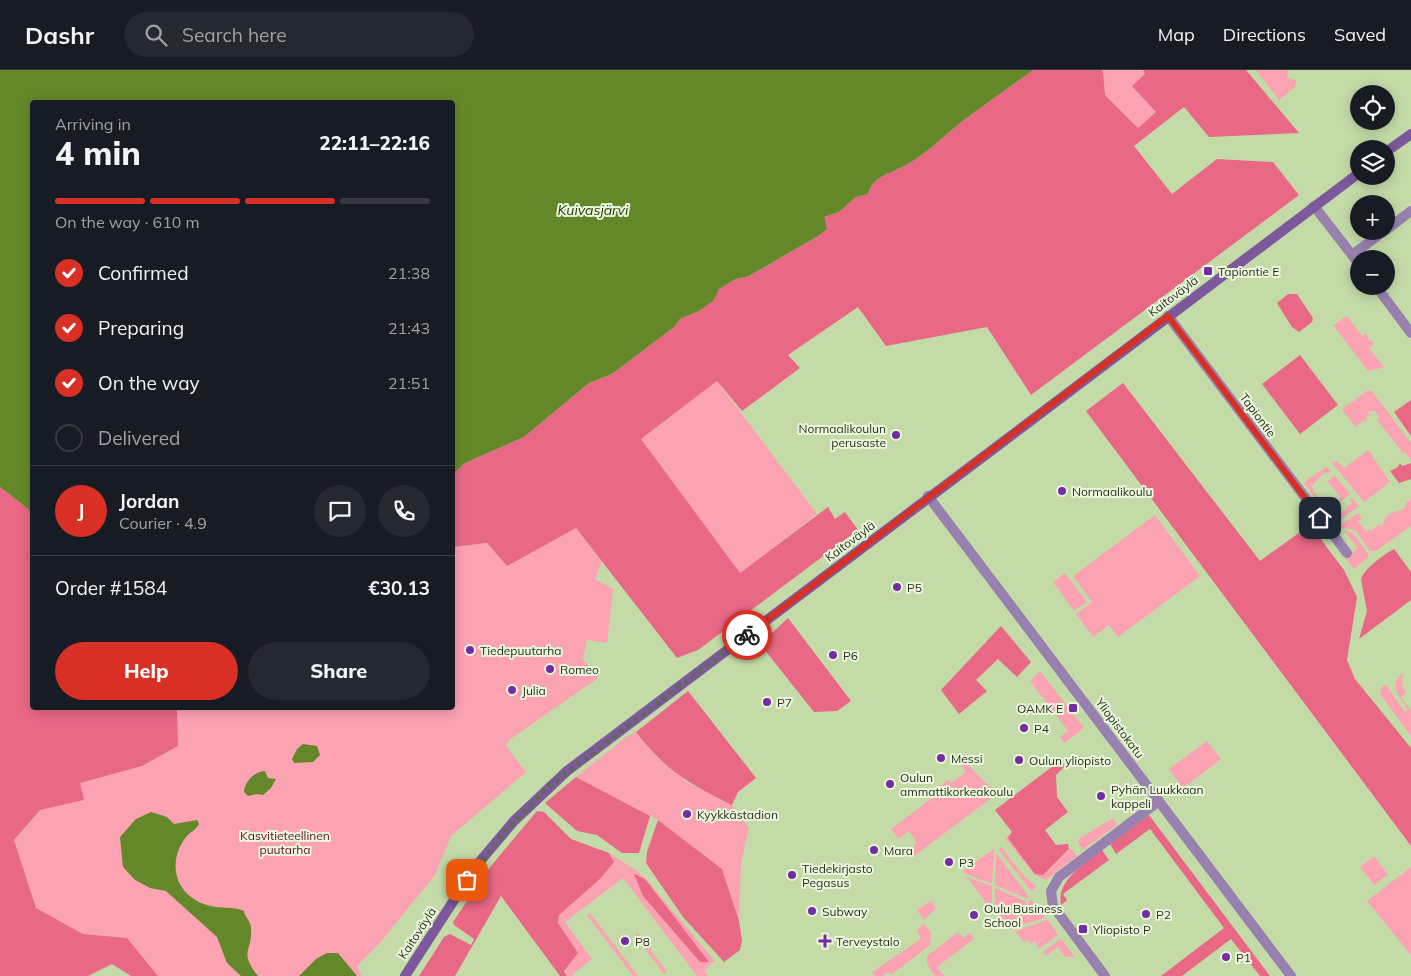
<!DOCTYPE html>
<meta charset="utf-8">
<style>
:root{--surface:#171b24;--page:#242831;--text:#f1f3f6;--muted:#9ea1a6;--line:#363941;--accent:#d93025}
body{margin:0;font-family:Mulish,sans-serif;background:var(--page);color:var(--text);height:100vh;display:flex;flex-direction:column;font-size:19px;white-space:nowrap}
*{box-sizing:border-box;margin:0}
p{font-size:16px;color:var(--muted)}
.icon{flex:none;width:28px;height:28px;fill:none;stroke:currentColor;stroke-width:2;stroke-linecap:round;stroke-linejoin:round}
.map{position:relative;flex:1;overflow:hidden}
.sheet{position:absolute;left:30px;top:30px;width:425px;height:610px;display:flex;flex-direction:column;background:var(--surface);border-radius:5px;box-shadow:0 2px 12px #0003}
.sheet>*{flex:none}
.buttons{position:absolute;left:1350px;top:15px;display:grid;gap:10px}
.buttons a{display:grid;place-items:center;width:45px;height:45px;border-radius:50%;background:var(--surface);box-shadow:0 2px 12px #0003;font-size:25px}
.pin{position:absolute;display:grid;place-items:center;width:42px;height:42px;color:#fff;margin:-21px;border-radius:10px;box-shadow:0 2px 8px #0006}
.courier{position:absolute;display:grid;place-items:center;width:50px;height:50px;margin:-25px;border:4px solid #d93025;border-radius:50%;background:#fff;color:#222;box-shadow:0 1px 6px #0007}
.head em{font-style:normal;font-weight:800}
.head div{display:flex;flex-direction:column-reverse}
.head{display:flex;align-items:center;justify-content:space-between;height:85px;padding:0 25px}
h1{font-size:32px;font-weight:800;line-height:38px}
.bar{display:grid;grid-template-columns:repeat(4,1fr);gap:8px 5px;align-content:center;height:60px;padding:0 25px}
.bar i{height:6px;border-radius:4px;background:var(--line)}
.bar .on{background:var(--accent)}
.bar p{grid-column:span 4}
.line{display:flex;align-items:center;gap:12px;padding:0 25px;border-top:1px solid var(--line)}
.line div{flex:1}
.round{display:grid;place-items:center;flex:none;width:52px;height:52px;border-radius:26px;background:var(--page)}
ol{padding:0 25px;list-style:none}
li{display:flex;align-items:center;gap:15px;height:55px}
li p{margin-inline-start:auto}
li .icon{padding:5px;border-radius:50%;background:var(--accent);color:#fff;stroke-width:4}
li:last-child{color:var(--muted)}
li i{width:28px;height:28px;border:2px solid var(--line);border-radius:50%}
.cta{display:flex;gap:10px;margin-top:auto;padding:10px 25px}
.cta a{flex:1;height:58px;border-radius:30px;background:var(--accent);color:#fff;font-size:20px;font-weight:800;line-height:58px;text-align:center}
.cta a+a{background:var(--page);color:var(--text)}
header{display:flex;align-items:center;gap:30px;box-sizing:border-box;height:70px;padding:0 25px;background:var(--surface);border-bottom:1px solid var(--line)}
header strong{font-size:24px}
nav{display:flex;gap:28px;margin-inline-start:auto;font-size:18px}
.search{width:350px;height:45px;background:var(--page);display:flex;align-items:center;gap:12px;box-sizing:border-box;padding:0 18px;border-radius:28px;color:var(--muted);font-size:19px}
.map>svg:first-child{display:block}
.green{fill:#fba2b3}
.forest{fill:#e86886}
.water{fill:#648829}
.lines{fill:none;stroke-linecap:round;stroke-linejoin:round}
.street{stroke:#9881af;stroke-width:10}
.secondary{stroke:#7c589c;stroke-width:10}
.done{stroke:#5f6c4e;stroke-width:5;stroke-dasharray:0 9}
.route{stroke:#d93025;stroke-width:6}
.poi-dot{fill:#712da1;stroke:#ebf7dd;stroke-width:2}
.labels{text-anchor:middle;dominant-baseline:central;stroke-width:4;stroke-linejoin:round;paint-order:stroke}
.poi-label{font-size:12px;fill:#29311e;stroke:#ebf7dd;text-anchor:start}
.street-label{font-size:12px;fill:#29311e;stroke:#ebf7dd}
.park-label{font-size:12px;fill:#61102a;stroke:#ebf7dd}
.water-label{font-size:14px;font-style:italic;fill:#283a07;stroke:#ebf7dd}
</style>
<header>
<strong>Dashr</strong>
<div class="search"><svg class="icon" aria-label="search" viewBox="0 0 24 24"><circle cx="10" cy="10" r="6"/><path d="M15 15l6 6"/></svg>Search here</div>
<nav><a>Map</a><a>Directions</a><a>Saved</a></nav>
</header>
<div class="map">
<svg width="1411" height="906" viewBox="0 0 1411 906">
<rect width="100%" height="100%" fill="#c4dba8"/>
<!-- green -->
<path class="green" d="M1101,0H1143L1156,42L1138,58L1105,25L1103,3Z
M1256,0H1288L1287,8L1296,10L1295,17L1279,30Z
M1347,246L1362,266L1366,263L1369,271L1371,270L1374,274L1369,278L1384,297L1368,301L1333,255Z
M717,311L817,444L740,504L641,369Z
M1371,320L1411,373V390L1405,382L1402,384L1401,380L1377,350L1380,348L1375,341L1368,342L1370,344L1366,347L1367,350L1365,352L1363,350L1356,357L1343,341L1342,339L1367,321Z
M1368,380L1390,412L1364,432L1332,393L1337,391L1344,398Z
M1326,397L1332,402L1324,403L1311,416L1314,420L1312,421L1319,428L1322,426L1326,432L1324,434L1332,446L1347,440L1346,438L1352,433L1350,430L1352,428L1359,436L1335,454L1305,414L1306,411Z
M1335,406L1350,424L1341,432L1339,429L1341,427L1327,411Z
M1411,428V456L1376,481H1370L1355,460L1338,457L1358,443L1362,448L1358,451L1366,462L1371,459L1372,461L1379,454L1381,456C1386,452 1383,449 1389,445C1396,440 1399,443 1406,437L1405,435Z
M1155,445L1200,506L1118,567L1109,555L1093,567L1076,544L1092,532L1073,506Z
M576,458L602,492L595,509L613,519L607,573L587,570L583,589L598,608L509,670L506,676L526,702L451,766L435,805L379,874L357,896L362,906H158L127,868L83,864L36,838L14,770L40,740L83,730L79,713L142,696L178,676L175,638H452L453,477L487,473L507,496Z
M1344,461L1353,463L1369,485L1368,487L1354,499L1345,488L1358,478Z
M1065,503L1087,532L1074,541L1053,512Z
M1040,601L1084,658L1064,673L1060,667L1068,661L1031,612L1027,615Z
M1403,603L1402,615L1406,623L1401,627L1411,641V666L1380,624L1382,617L1386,615L1405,642L1408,640C1401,628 1387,615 1403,603Z
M636,662L657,688L690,714L732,735L749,758L741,792L739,851L722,799L658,750L576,707L625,668Z
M1207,671L1221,689L1183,718L1169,699Z
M963,690L997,724L914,786L911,780L917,773L909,761L898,769L891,759L939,723L936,719L948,710L951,713L966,702L960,693Z
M1113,748L1117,755L1082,780L1078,772L1080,768Z
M1012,762L1043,805L1071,778L1077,786L1046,810L1035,805L1005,768Z
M1001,777L1024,806L1036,816L1032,822L998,779Z
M994,779L992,814L964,803V800Z
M609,783L637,801L646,809L715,891L704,900L708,906H697L623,808L565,852L592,889L573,904V906H567L558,853L559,845L599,810L614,792Z
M996,783L1029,827L1026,828L995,815Z
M1374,786L1388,805L1374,815L1360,797Z
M1411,797V884H1410L1367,831Z
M967,807L992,816V841Z
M995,818L1027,832L1011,860L995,839Z
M1031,829L1045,848L1017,856Z
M931,831L936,838L924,850L917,840Z
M590,843L638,906H633L587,845Z
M1048,850L1058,865L1039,879L1035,871L1031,874L1028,870L1024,872L1015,861Z
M924,854L931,863L930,875L891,905L888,902L882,906H874L872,902L921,869L917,860Z
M958,862L963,868L970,863L974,869L937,897L944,906H935L927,894V886Z
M638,863L667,902L664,904L635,865Z
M1061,869L1062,870L1075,887H1065L1058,877L1046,886L1043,882Z"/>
<!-- forest -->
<path class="forest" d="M1033,0H1101L1103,2L1105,25L1138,58L1156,42L1132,16L1145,4L1143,0H1246L1299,63L1209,67L1184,37L1134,76L1172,124L1217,89L1273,92L1299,125L1031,325L987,257L886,276L858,237L788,285L800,298L742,341L717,311L641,369L740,503L828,437L835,449L845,442L858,460L698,580L677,588L576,458L507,496L487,473L453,477V404L465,393L524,367L589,313L612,304L674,257L680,249L699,241L712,231L719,219L736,209L749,206L818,166L824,147L839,142L856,127L868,124C872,106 892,103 906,95C928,83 944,65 964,50C986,33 1010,17 1033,0Z
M1288,224H1297L1313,248L1312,252L1299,262L1292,257L1277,233Z
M1300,285L1338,335L1300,364L1262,314Z
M1123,313L1260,491L1310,455L1344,500L1357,527L1347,590L1355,609L1411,678V776L1086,341Z
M1411,330V366L1394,342Z
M1400,393L1402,396L1411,393V409L1399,413L1390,401L1398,397Z
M0,417L32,442V638H175L177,640L178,676L142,696L80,713L84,730L40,740L14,770L36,838L83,864L127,868L158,906H131L112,894L88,906H0Z
M1394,479L1411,502V530L1359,569L1367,541L1361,509C1365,498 1383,485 1394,479Z
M788,548L851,631L837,641L814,642L760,574Z
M1001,556L1031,592L1017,607L998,589L976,610L987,621L959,644L941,620Z
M688,621L756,708L738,722L732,735C688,713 666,701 636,662Z
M1061,690L1065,696L1056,705L1057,727L1068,742L1045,760L1056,775L1068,774L1069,779L1043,805L1035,804L1008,768L1012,762L995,740Z
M576,707L650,746L639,783H622L597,765L577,761L545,733Z
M537,741L544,742L571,769L609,783L614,792L599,810L559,845L558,853L578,883L564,901L567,906H560L501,826L455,906H419L444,867L450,864L471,875L474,869L454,855L453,852L490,797Z
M1149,745L1270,906H1260L1231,869L1182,906H1161L1224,858L1150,759L1116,784L1110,774Z
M658,750L722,799L739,851L742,870L740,880L724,892L683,847L646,793L647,782Z
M1102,780L1109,790L1063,824L1067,830L1061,835C1056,810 1085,794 1102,780Z
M634,804L645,809L709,892H700L643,826Z"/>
<!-- water -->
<path class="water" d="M0,0H1033C1010,17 986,33 964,50C944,65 928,83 906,95C892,103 872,106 868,124L856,127L839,142L824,147L827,159L818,166L749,206L736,209L719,219L713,231L699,241L680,249L674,257L612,304L589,313L524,367L465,393L453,404L452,32H32V442L0,417Z
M303,674L317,676L320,685L313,692L294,693L292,689L297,679Z
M265,701L268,708L276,709L271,718L263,725L257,724L248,726L244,722C245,711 254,702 265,701Z
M151,742L167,747L174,754L197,750L199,754C196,760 190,762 186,767C165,795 177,828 210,836C221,839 233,836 244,841C245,848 251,851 251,858C253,881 238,881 258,906H241L227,893L217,867L187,840L166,821L150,818L135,810L123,797L120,767L136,749Z
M327,883H338L357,906H299L316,889Z"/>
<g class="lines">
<!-- street -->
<path class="street" d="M1314,136L1359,194
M1386,160L1411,141
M1352,185L1384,161
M1376,216L1411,263
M1168,246L1347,483
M928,426L1291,906
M1105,906L1053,836L1051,821L1059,807L1159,731"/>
<!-- secondary -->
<path class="secondary" d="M1386,82L1411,64
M405,906L476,796L514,751L567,701L1359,103"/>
</g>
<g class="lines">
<!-- done -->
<path class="done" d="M467,810L505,762L548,717L747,565"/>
<!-- route -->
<path class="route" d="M747,565L1168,246L1320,448"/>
</g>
<!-- markers -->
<g class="poi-dot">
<rect x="1203" y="196" width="10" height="10" rx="2.5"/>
<circle cx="896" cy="365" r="5"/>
<circle cx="1062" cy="421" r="5"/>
<circle cx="897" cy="517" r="5"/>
<circle cx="470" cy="580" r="5"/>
<circle cx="833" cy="585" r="5"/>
<circle cx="550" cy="599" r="5"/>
<circle cx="512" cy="620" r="5"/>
<circle cx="767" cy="632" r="5"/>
<rect x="1068" y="633" width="10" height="10" rx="2.5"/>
<circle cx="1024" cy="658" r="5"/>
<circle cx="941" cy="688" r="5"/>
<circle cx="1019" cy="690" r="5"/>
<circle cx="890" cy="714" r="5"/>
<circle cx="1101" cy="726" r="5"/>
<circle cx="687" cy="744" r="5"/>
<circle cx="874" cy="780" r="5"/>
<circle cx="949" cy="792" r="5"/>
<circle cx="792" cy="805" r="5"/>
<circle cx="812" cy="841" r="5"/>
<circle cx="1146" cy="844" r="5"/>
<circle cx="974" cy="845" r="5"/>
<rect x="1078" y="854" width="10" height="10" rx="2.5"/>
<circle cx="625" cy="871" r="5"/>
<path d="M822.5 863.5h5v5h5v5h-5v5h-5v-5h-5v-5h5z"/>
<circle cx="1226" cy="887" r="5"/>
</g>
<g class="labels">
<!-- poi labels -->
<g class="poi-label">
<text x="1218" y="201">Tapiontie E</text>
<text x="886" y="358" text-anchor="end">Normaalikoulun<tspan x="886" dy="14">perusaste</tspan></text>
<text x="1072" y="421">Normaalikoulu</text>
<text x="907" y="517">P5</text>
<text x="480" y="580">Tiedepuutarha</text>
<text x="843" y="585">P6</text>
<text x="560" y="599">Romeo</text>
<text x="522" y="620">Julia</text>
<text x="777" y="632">P7</text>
<text x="1063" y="638" text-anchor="end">OAMK E</text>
<text x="1034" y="658">P4</text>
<text x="951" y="688">Messi</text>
<text x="1029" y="690">Oulun yliopisto</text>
<text x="900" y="707">Oulun<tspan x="900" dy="14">ammattikorkeakoulu</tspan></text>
<text x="1111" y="719">Pyhän Luukkaan<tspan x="1111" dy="14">kappeli</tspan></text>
<text x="697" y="744">Kyykkästadion</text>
<text x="884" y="780">Mara</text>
<text x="959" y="792">P3</text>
<text x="802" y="798">Tiedekirjasto<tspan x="802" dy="14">Pegasus</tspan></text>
<text x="984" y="838">Oulu Business<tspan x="984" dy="14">School</tspan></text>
<text x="822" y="841">Subway</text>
<text x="1156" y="844">P2</text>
<text x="1093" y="859">Yliopisto P</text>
<text x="635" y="871">P8</text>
<text x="836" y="871">Terveystalo</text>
<text x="1236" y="887">P1</text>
</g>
<!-- street labels -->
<g class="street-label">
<text transform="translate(1173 226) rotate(-37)">Kaitoväylä</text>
<text transform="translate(1258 345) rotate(53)">Tapiontie</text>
<text transform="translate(850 471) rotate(-37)">Kaitoväylä</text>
<text transform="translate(1120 658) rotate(53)">Yliopistokatu</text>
<text transform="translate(417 863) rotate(-57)">Kaitoväylä</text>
</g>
<!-- park labels -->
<g class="park-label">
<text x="285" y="765">Kasvitieteellinen<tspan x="285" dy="14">puutarha</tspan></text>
</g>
<!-- water labels -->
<g class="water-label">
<text x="593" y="140">Kuivasjärvi</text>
</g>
</g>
</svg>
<div class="buttons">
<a><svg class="icon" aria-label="locate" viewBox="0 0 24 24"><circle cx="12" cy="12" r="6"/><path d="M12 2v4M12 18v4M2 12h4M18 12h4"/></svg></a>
<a><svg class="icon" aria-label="layers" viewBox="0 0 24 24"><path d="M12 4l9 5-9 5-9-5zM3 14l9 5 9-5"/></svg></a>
<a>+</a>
<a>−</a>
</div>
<div class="pin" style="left:467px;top:810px;background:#ea580c"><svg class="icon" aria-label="bag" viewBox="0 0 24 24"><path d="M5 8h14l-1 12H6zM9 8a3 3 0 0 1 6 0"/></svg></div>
<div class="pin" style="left:1320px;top:448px;background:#1f2937"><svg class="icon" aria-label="home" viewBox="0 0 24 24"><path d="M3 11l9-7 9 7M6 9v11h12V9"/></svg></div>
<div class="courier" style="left:747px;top:565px"><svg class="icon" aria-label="bike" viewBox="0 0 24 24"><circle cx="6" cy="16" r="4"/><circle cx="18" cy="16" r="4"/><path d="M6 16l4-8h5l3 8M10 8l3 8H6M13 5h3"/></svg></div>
<section class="sheet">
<div class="head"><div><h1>4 min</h1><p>Arriving in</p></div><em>22:11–22:16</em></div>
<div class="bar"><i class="on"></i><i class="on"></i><i class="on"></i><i></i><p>On the way · 610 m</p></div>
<ol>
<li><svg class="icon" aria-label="check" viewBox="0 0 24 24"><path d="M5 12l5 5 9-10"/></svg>Confirmed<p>21:38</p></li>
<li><svg class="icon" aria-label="check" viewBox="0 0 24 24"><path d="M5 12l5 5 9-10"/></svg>Preparing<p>21:43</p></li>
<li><svg class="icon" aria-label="check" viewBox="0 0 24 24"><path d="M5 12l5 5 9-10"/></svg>On the way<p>21:51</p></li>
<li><i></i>Delivered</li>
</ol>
<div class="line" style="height:90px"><b class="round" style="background:var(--accent);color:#fff">J</b><div><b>Jordan</b><p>Courier · 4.9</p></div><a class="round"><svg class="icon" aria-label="chat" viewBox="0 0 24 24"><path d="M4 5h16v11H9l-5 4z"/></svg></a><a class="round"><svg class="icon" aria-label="phone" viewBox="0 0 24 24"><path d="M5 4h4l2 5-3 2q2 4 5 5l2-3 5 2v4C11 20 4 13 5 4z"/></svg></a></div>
<div class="line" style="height:65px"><div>Order #1584</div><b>€30.13</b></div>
<div class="cta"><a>Help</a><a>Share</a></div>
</section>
</div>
